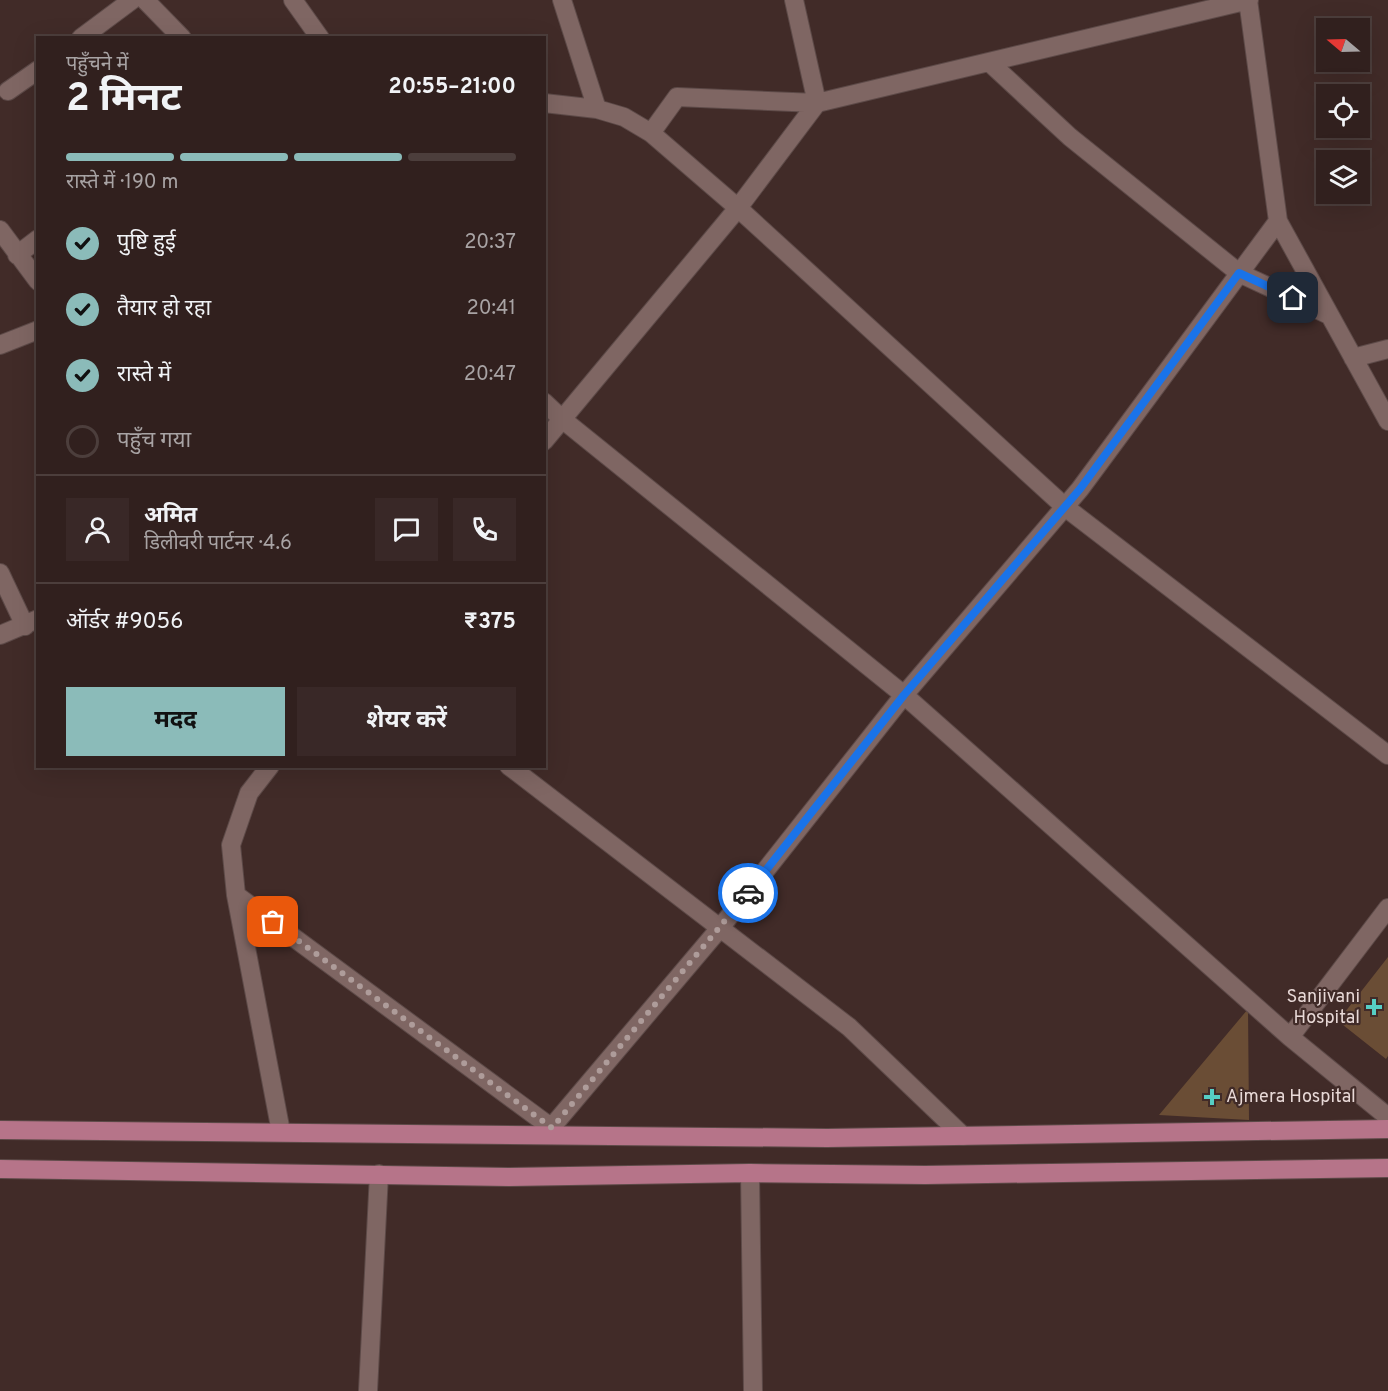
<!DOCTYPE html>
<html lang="hi">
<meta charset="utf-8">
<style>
:root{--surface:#31201e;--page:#392827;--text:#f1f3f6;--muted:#a8a3a4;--line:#4c3e3c;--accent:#8bbbb9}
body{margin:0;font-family:Overpass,"Noto Sans Devanagari",sans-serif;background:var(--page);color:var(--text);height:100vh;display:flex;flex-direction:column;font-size:22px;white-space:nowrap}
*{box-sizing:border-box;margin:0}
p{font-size:20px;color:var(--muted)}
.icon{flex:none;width:33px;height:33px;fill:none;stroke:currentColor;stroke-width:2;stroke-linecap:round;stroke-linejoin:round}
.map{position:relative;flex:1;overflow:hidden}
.drawer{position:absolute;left:36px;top:36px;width:510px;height:732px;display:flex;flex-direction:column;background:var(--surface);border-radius:0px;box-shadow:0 6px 24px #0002,0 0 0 2px var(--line)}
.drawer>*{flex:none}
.needle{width:39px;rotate:289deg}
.fabs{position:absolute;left:1316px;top:18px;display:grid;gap:12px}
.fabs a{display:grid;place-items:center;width:54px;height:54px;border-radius:0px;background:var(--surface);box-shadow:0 6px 24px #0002,0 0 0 2px var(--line);font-size:30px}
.pin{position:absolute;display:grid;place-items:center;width:51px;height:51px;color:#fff;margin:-26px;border-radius:12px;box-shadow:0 3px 9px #0006}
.courier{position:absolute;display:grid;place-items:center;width:60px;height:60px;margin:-30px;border:4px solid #1a73e8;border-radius:50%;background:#fff;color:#222;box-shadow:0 2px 8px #0007}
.overview em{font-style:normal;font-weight:700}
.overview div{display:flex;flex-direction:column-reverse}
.overview{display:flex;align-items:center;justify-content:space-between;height:102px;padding:0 30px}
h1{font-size:39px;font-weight:700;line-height:45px}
.bar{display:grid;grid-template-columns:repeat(4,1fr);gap:9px 6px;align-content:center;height:72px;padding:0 30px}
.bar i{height:8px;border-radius:4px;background:var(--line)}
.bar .selected{background:var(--accent)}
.bar p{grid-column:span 4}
.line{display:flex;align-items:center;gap:15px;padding:0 30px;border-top:2px solid var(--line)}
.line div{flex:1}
.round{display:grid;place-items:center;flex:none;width:63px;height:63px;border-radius:0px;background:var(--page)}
ol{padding:0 30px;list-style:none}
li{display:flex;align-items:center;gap:18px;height:66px}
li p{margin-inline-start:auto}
li .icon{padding:6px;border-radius:50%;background:var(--accent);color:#111;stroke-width:4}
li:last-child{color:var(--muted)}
li i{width:33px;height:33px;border:3px solid var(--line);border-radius:50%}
.primary-button{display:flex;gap:12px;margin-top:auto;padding:12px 30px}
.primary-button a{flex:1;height:69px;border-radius:0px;background:var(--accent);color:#111;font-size:24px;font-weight:700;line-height:69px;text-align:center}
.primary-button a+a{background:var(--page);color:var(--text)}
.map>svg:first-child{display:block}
.building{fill:#6a4d35}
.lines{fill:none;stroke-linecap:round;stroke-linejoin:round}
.street-casing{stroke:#5d4a48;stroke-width:20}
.primary-casing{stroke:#5d4a48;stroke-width:20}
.street{stroke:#7f6663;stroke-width:18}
.primary{stroke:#b67489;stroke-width:18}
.done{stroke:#ae9c9a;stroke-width:6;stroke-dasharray:0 10.8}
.route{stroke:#1a73e8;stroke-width:8}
.poi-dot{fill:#56cec4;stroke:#412b28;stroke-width:2}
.labels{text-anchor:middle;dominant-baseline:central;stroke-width:4.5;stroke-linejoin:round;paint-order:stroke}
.poi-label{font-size:18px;fill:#e8d9d7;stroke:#412b28;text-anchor:end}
</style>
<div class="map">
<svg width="1388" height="1391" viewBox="0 0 1388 1391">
<rect width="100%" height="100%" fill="#412b28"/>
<!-- building -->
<path class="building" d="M1388,957V1056L1386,1059L1338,1021Z
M1248,1009L1249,1120L1159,1115Z"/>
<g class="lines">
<!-- street casing -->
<g class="street-casing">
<path id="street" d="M145,0L182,38
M293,0L320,38
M562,0L597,109
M1248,0L1278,221
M81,38L132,0
M989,62L1070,137L1239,273L1329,315
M8,91L38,70
M544,103L597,109L624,117L651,133L738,208L1065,507L1388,755
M651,133L677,97L817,103L794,0
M0,230L38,281
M17,255L38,239
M0,345L38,330
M1353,358L1388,349
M544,402L562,419L904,695L1290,1037L1388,1117
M544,441L738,208L817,103L1249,0
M0,573L25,626
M0,635L38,619
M270,766L249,793L231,845L236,895L281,1132
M509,766L849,1027L963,1136
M236,895L552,1128
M1290,1037L1388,908
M545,1135L720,928L904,695L1080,489L1278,221L1388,421
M750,1173L753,1391
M368,1391L379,1174"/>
</g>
<!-- primary casing -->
<g class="primary-casing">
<path id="primary" d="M0,1130L827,1138L1388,1129
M0,1169L509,1177L750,1173L925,1175L1388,1168"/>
</g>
<!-- street -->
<use href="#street" class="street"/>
<!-- primary -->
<use href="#primary" class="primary"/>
</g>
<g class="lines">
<!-- done -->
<path class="done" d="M273,922L552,1128L748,893"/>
<!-- route -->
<path class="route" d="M748,893L904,695L1080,489L1239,273L1293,298"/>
</g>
<!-- markers -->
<g class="poi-dot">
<path d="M1371 998h6v6h6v6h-6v6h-6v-6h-6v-6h6z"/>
<path d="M1209 1088h6v6h6v6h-6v6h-6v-6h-6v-6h6z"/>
</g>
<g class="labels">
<!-- poi labels -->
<g class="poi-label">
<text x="1360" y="997">Sanjivani<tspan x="1360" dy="21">Hospital</tspan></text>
<text x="1226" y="1097" text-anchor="start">Ajmera Hospital</text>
</g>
</g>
</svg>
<div class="fabs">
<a><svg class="needle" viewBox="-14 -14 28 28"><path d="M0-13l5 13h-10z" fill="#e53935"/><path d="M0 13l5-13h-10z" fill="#a8a3a4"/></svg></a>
<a><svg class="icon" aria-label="locate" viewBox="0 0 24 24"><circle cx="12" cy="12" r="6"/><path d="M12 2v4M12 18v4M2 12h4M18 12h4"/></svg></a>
<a><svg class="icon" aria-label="layers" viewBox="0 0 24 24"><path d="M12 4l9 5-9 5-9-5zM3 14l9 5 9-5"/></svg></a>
</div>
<div class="pin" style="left:273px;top:922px;background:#ea580c"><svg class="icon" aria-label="bag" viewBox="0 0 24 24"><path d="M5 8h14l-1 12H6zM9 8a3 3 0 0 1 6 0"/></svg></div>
<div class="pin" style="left:1293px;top:298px;background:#1f2937"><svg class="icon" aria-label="home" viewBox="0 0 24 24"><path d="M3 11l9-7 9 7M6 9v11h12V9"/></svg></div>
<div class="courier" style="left:748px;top:893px"><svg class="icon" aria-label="car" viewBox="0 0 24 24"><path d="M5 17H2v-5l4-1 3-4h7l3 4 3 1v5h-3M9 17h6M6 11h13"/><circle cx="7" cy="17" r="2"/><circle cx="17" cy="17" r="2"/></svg></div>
<section class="drawer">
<div class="overview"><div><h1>2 मिनट</h1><p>पहुँचने में</p></div><em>20:55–21:00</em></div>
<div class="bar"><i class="selected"></i><i class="selected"></i><i class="selected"></i><i></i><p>रास्ते में · 190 m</p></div>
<ol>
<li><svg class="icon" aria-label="check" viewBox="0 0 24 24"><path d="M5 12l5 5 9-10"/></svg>पुष्टि हुई<p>20:37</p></li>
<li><svg class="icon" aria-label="check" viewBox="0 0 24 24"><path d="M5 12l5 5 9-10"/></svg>तैयार हो रहा<p>20:41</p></li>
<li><svg class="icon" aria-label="check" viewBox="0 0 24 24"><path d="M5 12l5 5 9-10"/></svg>रास्ते में<p>20:47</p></li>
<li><i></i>पहुँच गया</li>
</ol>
<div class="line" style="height:108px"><a class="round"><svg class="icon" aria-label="person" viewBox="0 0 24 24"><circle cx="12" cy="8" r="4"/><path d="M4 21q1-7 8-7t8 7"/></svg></a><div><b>अमित</b><p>डिलीवरी पार्टनर · 4.6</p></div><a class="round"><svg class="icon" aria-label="chat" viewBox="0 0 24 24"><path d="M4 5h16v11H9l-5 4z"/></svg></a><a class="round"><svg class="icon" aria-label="phone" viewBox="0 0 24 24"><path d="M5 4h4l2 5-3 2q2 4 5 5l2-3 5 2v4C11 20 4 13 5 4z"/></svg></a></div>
<div class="line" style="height:78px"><div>ऑर्डर #9056</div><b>₹375</b></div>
<div class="primary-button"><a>मदद</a><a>शेयर करें</a></div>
</section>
</div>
